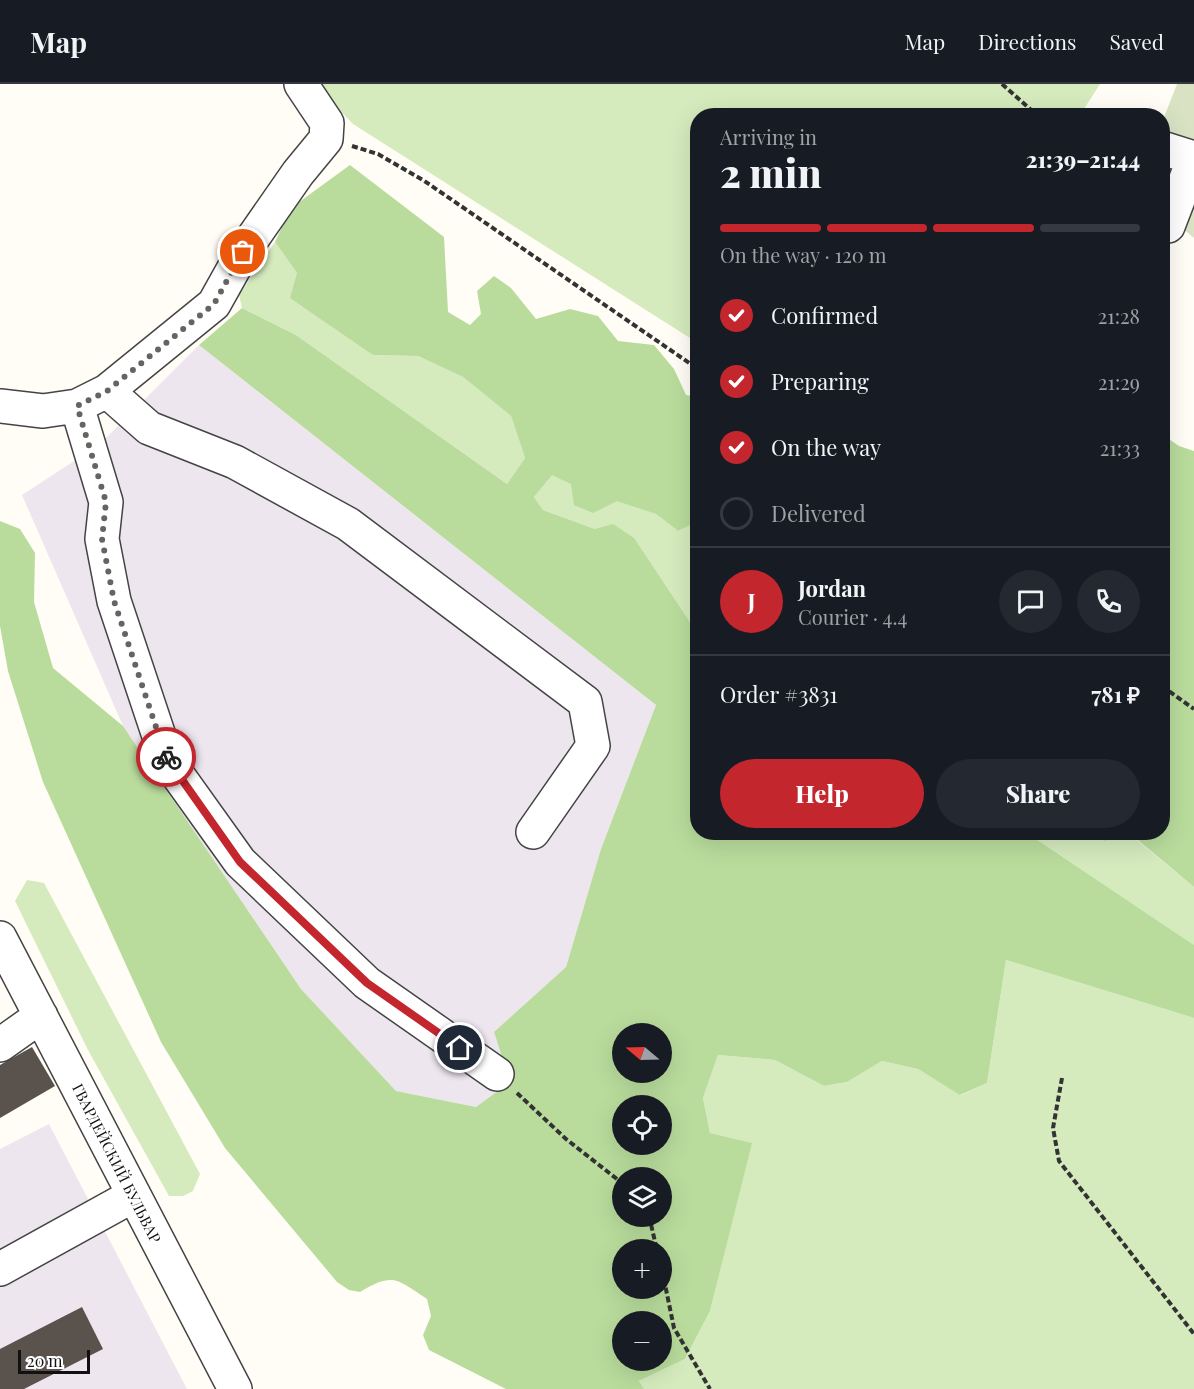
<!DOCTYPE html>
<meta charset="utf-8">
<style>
:root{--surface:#171b24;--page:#242831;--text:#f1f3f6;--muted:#9ea1a6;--line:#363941;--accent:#c4262e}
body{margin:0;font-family:"Playfair Display",serif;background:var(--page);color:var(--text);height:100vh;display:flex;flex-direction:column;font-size:22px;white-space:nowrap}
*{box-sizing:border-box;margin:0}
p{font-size:20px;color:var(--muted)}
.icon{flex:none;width:33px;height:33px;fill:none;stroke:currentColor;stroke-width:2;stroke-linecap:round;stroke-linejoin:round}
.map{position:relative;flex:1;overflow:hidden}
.sheet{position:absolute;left:690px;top:24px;width:480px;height:732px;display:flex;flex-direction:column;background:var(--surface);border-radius:24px;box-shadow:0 6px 24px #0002}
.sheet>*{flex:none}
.needle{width:39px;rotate:289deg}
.buttons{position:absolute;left:612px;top:939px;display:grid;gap:12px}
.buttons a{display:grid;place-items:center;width:60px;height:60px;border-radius:50%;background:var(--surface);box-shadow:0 6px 24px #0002;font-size:30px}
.scale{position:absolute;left:18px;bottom:15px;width:72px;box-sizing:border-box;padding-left:6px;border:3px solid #111;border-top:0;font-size:16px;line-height:21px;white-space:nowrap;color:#111;-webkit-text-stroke:4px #fff;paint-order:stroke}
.pin{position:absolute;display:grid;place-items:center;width:51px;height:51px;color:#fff;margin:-26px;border:3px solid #fff;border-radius:50%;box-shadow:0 2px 6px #0007}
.courier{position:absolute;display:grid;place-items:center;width:60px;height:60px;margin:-30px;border:4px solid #c4262e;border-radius:50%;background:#fff;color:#222;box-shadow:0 2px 8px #0007}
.headline em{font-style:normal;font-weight:800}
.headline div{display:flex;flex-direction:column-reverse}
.headline{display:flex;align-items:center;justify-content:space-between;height:102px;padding:0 30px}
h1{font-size:39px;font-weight:800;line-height:45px}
.bar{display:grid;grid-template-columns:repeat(4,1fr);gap:9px 6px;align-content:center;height:72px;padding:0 30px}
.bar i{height:8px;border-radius:4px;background:var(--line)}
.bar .selected{background:var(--accent)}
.bar p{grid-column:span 4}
.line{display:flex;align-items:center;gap:15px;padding:0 30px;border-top:2px solid var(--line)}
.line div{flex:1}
.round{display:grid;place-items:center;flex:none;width:63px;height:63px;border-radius:32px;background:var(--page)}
ol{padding:0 30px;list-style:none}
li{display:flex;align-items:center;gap:18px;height:66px}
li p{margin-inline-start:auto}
li .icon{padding:6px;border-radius:50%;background:var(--accent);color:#fff;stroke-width:4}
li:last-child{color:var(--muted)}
li i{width:33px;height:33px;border:3px solid var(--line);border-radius:50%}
.button{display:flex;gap:12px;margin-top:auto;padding:12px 30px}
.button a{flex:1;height:69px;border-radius:36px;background:var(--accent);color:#fff;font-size:24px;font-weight:800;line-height:69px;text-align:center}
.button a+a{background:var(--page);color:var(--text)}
header{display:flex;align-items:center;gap:36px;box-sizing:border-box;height:84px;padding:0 30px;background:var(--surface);border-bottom:2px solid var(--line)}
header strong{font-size:28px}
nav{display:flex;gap:33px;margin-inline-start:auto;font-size:21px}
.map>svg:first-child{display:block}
.industrial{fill:#eee6ef}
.green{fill:#d5ebbd}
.forest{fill:#b9dc9c;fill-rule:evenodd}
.cemetery{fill:#d9e3c4}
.building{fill:#5a524d}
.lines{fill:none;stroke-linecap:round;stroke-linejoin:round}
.minor-casing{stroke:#444;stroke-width:36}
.path{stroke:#333;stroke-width:4;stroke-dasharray:6 3;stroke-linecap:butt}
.minor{stroke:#fff;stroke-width:33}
.done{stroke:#646461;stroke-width:6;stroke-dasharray:0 10.8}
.route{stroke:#c4262e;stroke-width:8}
.labels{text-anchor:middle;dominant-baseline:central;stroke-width:6;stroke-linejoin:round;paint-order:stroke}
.street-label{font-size:15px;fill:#111;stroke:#fff}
</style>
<header>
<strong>Map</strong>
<nav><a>Map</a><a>Directions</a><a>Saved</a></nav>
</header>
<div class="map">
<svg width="1194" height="1305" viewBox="0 0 1194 1305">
<rect width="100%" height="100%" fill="#fffdf5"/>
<!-- industrial -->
<path class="industrial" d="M199,261L656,621L601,765L566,883L494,948L510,998L476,1023L396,1007L301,905L123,642L22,411L100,360Z
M49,1040L187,1305H0V1065Z"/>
<!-- green -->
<path class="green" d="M314,0H1100L1082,28L1076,31L698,32V253L690,254L353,40Z
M275,158L297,189L373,271L418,272L463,293L511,332L525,374L507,400L296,251L242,224L239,211Z
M552,390L656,430L678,447L697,438V549L595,445L543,426L534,413Z
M1027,749H1095L1104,757L1132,752L1194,803V861Z
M27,796L44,799L200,1090L193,1107L183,1112H169L88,966L15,817Z
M1006,876L1194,934V1305H644L639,1297L685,1275L710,1227L751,1059L710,1049L703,1014L718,971L775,976L824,1002L847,998L882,977L918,985L961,1011L987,999Z"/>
<!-- forest -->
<path class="forest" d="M350,81L444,153L448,228L470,241L481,230L477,207L494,192L511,204L536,235L570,225L598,232L618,257L654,261L674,285L686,311L697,313V438L678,447L656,430L617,417L593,429L574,421L571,400L552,391L534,413L543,426L595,445L613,440L634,454L697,549L698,748L1027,749L1194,861V934L1006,876L987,999L960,1011L918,985L882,977L847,998L824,1002L775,976L718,971L703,1014L710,1049L752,1059L710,1227L685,1275L639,1297L644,1305H506L429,1266L423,1251L431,1232L427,1215C396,1195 394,1188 360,1208L349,1206L337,1198L225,1064L161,958L43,698L8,587L0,542V437L20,445L35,469L34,518L53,584L123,642L301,905L396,1007L476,1023L510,998L494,948L566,883L601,765L656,621L199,261L242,224L296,251L507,400L525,374L511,332L463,293L418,272L373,271L290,214L297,189L275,158L291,124ZM622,950H662V988H622ZM622,1022H662V1060H622ZM622,1094H662V1132H622ZM622,1166H662V1204H622ZM622,1238H662V1276H622Z
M1163,351L1179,362L1194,367V803L1133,752L1104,757L1095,749L1162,748Z"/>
<!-- cemetery -->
<path class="cemetery" d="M1177,0H1194V154L1163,128V36Z"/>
<!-- building -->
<path class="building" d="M32,963L55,1002L0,1034V981Z
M82,1223L103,1265L24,1305H0V1265Z"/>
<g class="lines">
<!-- minor casing -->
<g class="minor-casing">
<path id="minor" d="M1162,64L1194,74
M1168,142L1194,74
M107,307L149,344L235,378L348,440L585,618L593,662L533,748
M0,322L43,327L77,322L107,307L214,220L243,168L298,89L326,55L327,39L301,0
M77,322L106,418L102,455L114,517L167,676L240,778L367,899L497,990
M0,854L235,1305
M0,961L41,932
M0,1185L134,1111"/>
</g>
<!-- path -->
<path class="path" d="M1002,0L1038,32
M352,62L378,70L423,96L698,285
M1162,602L1194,625
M1062,994L1053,1044L1059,1077L1194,1250
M517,1009L566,1055L622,1099
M649,1132L657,1166
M662,1186L674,1244L710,1305"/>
<!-- minor -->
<use href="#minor" class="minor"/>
</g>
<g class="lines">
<!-- done -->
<path class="done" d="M166,673L114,517L102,455L106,418L77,322L107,307L214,220L243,168"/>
<!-- route -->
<path class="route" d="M166,673L240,778L367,899L460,964"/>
</g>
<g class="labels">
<!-- street labels -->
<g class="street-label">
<text transform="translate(117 1079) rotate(63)">ГВАРДЕЙСКИЙ БУЛЬВАР</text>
</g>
</g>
</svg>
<div class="buttons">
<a><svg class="needle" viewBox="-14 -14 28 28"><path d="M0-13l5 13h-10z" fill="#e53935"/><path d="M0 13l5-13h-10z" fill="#9ea1a6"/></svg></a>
<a><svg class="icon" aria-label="locate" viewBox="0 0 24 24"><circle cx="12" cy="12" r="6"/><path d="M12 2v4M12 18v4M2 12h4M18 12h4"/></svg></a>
<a><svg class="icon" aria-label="layers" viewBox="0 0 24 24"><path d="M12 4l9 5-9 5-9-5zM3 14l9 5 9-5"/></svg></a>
<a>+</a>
<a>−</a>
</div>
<div class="scale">20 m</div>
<div class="pin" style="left:243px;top:168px;background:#ea580c"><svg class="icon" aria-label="bag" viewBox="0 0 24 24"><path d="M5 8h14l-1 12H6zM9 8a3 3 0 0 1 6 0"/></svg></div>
<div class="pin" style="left:460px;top:964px;background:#1f2937"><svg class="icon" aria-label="home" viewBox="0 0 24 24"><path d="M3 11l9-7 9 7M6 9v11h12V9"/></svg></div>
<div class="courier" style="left:166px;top:673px"><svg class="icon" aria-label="bike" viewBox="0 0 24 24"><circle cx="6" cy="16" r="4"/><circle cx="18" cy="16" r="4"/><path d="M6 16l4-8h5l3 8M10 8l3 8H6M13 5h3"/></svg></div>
<section class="sheet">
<div class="headline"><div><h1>2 min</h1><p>Arriving in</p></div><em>21:39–21:44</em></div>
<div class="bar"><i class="selected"></i><i class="selected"></i><i class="selected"></i><i></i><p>On the way · 120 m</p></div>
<ol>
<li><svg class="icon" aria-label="check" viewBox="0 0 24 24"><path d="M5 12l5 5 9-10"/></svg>Confirmed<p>21:28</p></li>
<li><svg class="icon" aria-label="check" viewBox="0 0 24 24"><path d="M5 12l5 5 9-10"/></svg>Preparing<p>21:29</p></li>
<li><svg class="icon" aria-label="check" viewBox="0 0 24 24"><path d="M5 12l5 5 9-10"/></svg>On the way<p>21:33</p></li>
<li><i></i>Delivered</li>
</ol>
<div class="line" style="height:108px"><b class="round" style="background:var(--accent);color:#fff">J</b><div><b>Jordan</b><p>Courier · 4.4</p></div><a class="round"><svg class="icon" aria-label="chat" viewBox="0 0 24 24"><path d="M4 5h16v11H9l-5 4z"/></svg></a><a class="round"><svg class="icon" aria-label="phone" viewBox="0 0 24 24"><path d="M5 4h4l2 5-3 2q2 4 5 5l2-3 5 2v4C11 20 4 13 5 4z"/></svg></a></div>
<div class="line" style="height:78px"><div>Order #3831</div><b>781 ₽</b></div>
<div class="button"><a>Help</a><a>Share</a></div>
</section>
</div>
